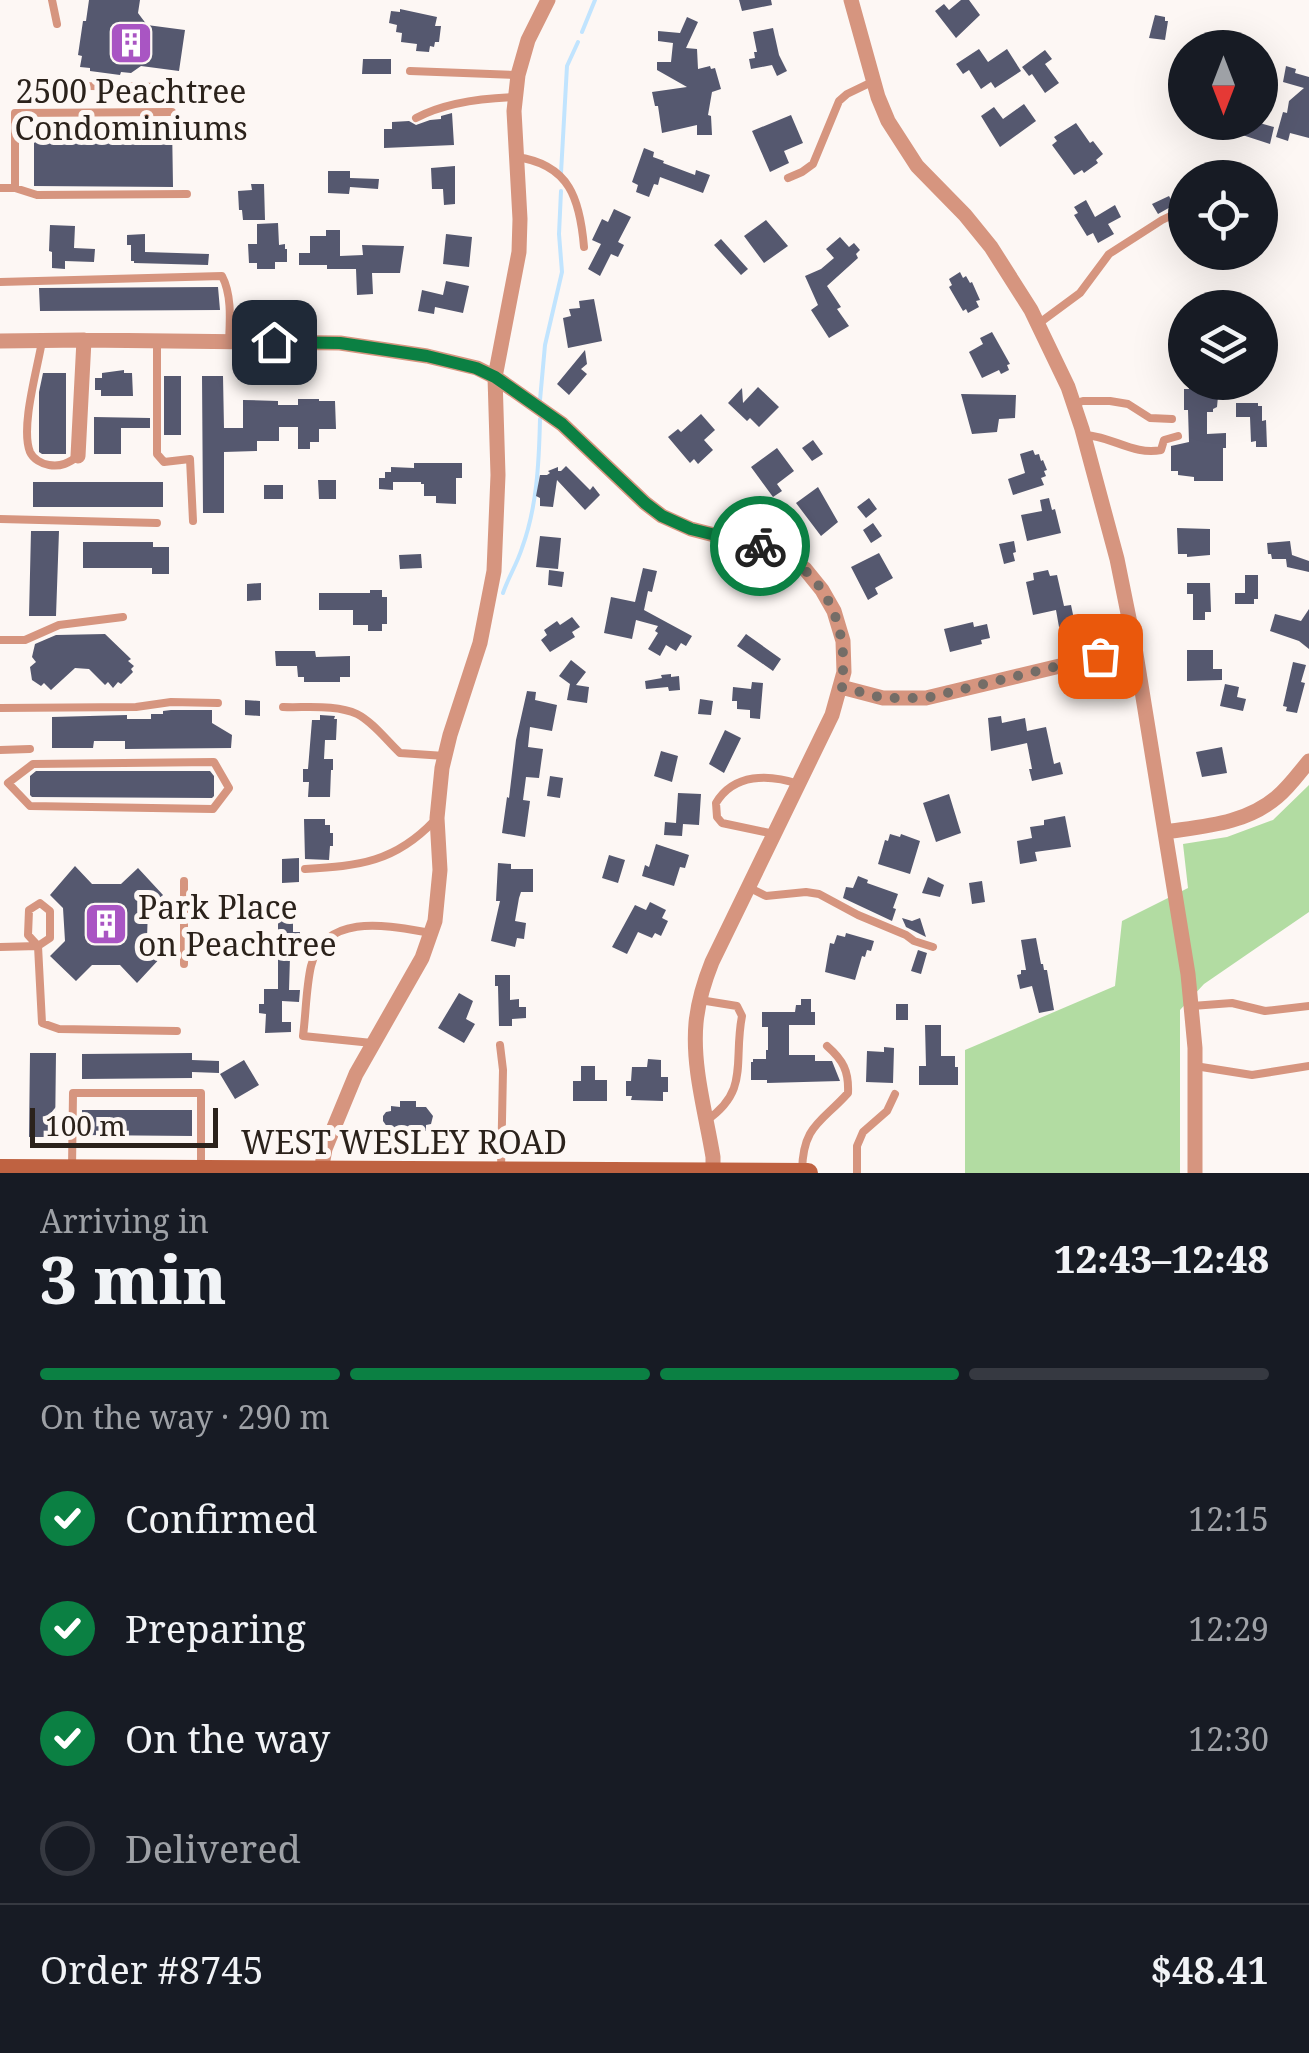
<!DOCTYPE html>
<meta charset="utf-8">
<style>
:root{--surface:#171b24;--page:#242831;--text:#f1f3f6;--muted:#9ea1a6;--line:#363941;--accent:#0b8043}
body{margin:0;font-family:"Noto Serif",serif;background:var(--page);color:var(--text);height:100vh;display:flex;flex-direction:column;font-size:38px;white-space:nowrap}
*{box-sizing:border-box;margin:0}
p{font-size:32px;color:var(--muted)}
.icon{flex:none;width:55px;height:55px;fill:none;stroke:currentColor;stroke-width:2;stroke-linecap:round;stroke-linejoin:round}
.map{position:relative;height:1173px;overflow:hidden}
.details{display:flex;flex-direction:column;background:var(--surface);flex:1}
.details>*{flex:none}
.needle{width:65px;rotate:180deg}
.buttons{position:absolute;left:1168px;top:30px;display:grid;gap:20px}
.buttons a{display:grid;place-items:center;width:110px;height:110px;border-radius:50%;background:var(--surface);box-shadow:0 10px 40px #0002;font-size:50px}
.scale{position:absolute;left:30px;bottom:25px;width:188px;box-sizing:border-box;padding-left:10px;border:5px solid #2b221b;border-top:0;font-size:28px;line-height:35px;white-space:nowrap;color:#2b221b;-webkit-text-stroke:8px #fdf7f4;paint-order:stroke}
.pin{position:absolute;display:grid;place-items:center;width:85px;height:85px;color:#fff;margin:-42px;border-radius:20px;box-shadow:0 5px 15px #0006}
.courier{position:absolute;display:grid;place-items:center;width:100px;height:100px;margin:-50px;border:8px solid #0b8043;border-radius:50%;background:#fff;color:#222;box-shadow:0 2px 12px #0007}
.head em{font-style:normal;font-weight:800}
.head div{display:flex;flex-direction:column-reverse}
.head{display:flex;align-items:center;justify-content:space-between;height:170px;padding:0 40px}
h1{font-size:65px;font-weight:800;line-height:75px}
.bar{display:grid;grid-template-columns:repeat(4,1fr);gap:15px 10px;align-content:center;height:120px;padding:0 40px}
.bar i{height:12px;border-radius:8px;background:var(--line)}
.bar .on{background:var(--accent)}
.bar p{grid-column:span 4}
.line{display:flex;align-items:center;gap:25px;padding:0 40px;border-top:2px solid var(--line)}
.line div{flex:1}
ol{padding:0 40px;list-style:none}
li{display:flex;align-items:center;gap:30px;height:110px}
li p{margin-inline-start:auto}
li .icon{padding:10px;border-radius:50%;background:var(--accent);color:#fff;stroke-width:4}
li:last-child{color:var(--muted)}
li i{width:55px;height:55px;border:5px solid var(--line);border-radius:50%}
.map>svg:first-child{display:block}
.green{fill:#b2dca2}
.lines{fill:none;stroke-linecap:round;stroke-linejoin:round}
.stream{stroke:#c1e4fe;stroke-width:4}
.building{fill:#55586f}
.lane{stroke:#d6957f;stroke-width:8}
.street{stroke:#d6957f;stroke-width:15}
.secondary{stroke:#bf6241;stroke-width:20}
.done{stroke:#746d67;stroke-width:10;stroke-dasharray:0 18}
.route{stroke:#0b8043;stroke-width:12}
.labels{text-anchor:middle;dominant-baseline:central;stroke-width:10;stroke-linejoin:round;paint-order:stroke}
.poi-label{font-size:32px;fill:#2b221b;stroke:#fdf7f4}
.street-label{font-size:32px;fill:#2b221b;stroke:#fdf7f4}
</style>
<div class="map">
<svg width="1309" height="1173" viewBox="0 0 1309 1173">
<rect width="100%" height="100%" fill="#fdf7f4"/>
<!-- green -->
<path class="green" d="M1309,785V912L1204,984L1180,1010V1173H965V1050L1115,986L1122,921L1188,888L1183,844L1227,837L1273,820Z"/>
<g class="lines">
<!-- stream -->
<path class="stream" d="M582,32L595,0
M561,173L567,66L578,42
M540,400L545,345L562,272L559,234L561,191
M503,593C508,578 517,564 522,548C537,507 539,463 540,419"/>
</g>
<!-- building -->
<path class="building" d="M89,0H140L138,13L147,25L185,30L179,71L141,66L131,73L121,72L120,75L90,71V68L80,67L82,56L78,55L83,21H86Z
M739,0H771L772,5L742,11Z
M961,0H969L980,15L956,38L935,11L944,4L949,10Z
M400,9L437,17L435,26H441L439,42H435L434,47L430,46L429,52L416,51L417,44L401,42L402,33L396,32L397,25L389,23L391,11L400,12Z
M1155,15L1165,17V21H1168L1165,40L1149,38Z
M687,17L698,22L686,48L697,49L698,69L710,66L711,69L715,68L721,89L712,92L708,115L711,116L712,135H697V125L662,133L658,106H655L652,92L687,87L657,70V62H671L673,43L658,41V31L680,33Z
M773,28L779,55L787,71L777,76L772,65L751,69L749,59L755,58L754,52H757L753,32Z
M979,49L988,62L1007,49L1021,71L995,88L991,82L981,89L969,70L963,74L956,64Z
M1045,50L1052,59L1045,64L1059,83L1045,93L1032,74L1029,76L1022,67Z
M363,59H391V74H362Z
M1286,66L1296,69L1295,73L1309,77V138L1290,133L1288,141L1276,137L1283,112L1287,113L1289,101L1304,88L1283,82Z
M1024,104L1036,121L1000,147L981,116L994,107L1003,119Z
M452,113L454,145L384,148V129H392V122L409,121L416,125L430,120L441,119V116Z
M791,115L803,143L784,151L789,163L770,172L752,131Z
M1233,122H1256L1274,127L1270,144L1230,131Z
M172,123L173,187L34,186V124Z
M1076,123L1090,143L1093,141L1103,154L1096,160L1098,163L1084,173L1082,170L1074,175L1052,145L1057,141L1054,137Z
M644,148L654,152L653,157L664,161L663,163L695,175L696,170L710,175L703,193L660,177L658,185L654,184L649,197L636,192L638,185L632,182Z
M455,166V204L444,205L443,189H432L431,168Z
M328,171H350V178L379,179L378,189L350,187L349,194L328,193Z
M251,184H264L265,220H243L242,210H239L238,191L252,190Z
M1169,196L1174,205L1158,214L1152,204Z
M1086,200L1095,217L1115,205L1121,217L1108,224L1114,234L1098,243L1093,233L1087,236L1074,215L1078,213L1074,207Z
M614,209L631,217L618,242L624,245L618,257L611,254L600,276L588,269L601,244L592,240L602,219L608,222Z
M766,220L788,246L764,263L744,236Z
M278,223L279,245L285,244V249H287V262H275V269H257V263H249L248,244H257V224Z
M50,225L75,226L74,248L95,249L94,262L65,261V269L52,268V252L49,251Z
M326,230H340V256L363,255L362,245L404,246L400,273H372L373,294L357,295L356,269H327V265H299V253H310V236H326Z
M145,234V252L209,254L208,265L134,263V261H131V245H127V235Z
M446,234L472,237L469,267L443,264Z
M840,237L849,247L854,243L860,250L856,254L858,258L827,286L841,307L837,309L849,326L829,338L811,310L818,305L805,276L821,269L834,258L826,249Z
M721,239L748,269L741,275L714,245Z
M960,272L963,278L966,276L970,283L972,282L980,300L976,301L979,307L968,313L966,309L963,311L949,287L952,285L949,279Z
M446,281L469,286L463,313L435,307L434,314L418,311L422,290L443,295Z
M218,287L220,310L40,311L39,288Z
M594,299L602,341L568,348L563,318L571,316L569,309L580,308L579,301Z
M992,332L1010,364L1007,365L1009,370L1001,374L999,370L982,378L969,352L983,344L980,338Z
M585,350L587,364L581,369L587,374L569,395L557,384Z
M124,370V373H132L133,396H101V390H95V378H102V373Z
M43,373H66V454H42L39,452V392Z
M164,376H181V435H164Z
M202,376H223L224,428H243V400L278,401V405H298V399H319V401H335L336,429H319V442H310V449H298V427H279V441H257V451L224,452V513H203Z
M1189,383L1219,385L1217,407L1213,409V412H1207V434L1226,433V448H1223V481H1194V477L1178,475V471H1171V446L1189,442L1188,410H1184V389H1189Z
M758,387L779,407L759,427L750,418L747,421L728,403L742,388L743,403Z
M961,394L1016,395L1015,418L999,419L997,432L972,434Z
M1236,403H1258V406H1262V421L1266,420L1267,447H1256V441L1251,442L1250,417H1236Z
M701,414L715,430L704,440L713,450L698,464L694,459L690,463L668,437L678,429L681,432Z
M94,417L150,418V428H121V454H94Z
M813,440L823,454L812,461L802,448Z
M777,448L794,471L777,484L782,491L773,497L751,467Z
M1033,450L1035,455L1039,454L1041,461L1043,460L1047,470L1044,471L1046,476L1041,478L1044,485L1013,495L1008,479L1025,473L1020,454Z
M414,463H462V478H456V504L436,503V496H424V484H421V482H393V490L379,489V478H385V472H391V467L414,468Z
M566,466L590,490L593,486L600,495L585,510L557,480L553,507L540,506V498L536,496L540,475H547L550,473L548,471L558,467V471H561Z
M318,480H336V499H319Z
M33,482H163V507H33Z
M264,485H283V499H264Z
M818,487L838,522L821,536L796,503Z
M869,498L877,509L866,518L857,507Z
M1049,498L1052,510L1055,509L1061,533L1027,541L1021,515L1042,511L1040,500Z
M873,523L882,536L871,543L863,530Z
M1177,528L1210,529V555L1187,557V554H1178Z
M31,531H59L56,616H29Z
M540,536L561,538L558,569L536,567Z
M1014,541L1016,552L1013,553L1015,561L1004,564L999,544Z
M1290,541L1292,555L1309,561V572L1287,567L1286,559H1272L1271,554H1268L1267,543Z
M83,542H153V547H169V574H152V568H83Z
M879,553L893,578L875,588L878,594L868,600L851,567Z
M421,554L422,568L400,569L399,555Z
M643,568L657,571L652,592L648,591L644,610L692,636L686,646L681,643L676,651L666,645L660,656L648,649L658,633L655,631L658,626L636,620L632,639L604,633L611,597L635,602Z
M549,570L564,572L562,587L548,585Z
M1048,570L1050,576L1057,575L1064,606L1071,605L1075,624L1059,627L1056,610L1033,615L1026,582L1034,580L1033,573Z
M1245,575H1258V599H1254V604H1235V593H1245Z
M261,583V600L247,601V584Z
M1187,583H1210L1211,612H1205V620H1193V594H1187Z
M370,590H382V597H387V624H382V631H368V625H353V610H319V593H370Z
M1309,609V649L1299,641L1270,631L1275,614L1301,621Z
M572,617L580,627L572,632L575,637L550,652L541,640L547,635L544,630L557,621L560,625Z
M973,622L974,627L987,624L990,638L981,640L982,644L950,652L944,629Z
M105,634L131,659L128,661L134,666L131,669L133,672L121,684L118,682L113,688L108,682L105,685L89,669L75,668L51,690L44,683L41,686L32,680L30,667L36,662L32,657L35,644L56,635Z
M746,634L781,659L773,671L737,646Z
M1187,650H1213V669H1222V680L1187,681Z
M275,651H315L316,657L350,656V677H340V682H304V677H298L297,666H276Z
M571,660L586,672L576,685L589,687L587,703L567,700L570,684L559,676Z
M1293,662L1306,665L1301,682L1305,683L1297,713L1286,711L1287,707L1283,706Z
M671,674V677L679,676L680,690L669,691L668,687L646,689L645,681L662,678L661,675Z
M752,682L763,683L760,719L750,718V710L737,709V701H732L733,687L751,689Z
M1225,684L1239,687L1237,697L1246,699L1243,711L1220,706Z
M527,691L536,692L535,700L557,705L552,731L530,727L528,747L543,749L539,778L526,777L523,800L530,801L525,837L502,833L507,797L509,798L516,740Z
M700,699L713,701L711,715L698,714Z
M245,700L260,701V716L245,715Z
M171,710H212V723L232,735L231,748L125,749V741H94L93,748H52V717L127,715V719H151V714H163V711Z
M320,715L335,716L334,719H337L336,740H325L324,759H333V770H331L330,797H308L309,782H303V769H308L312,720H320Z
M1001,716L1002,723L1025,718L1027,731L1046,727L1054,764L1060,762L1063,774L1032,781L1029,769H1032L1027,743L991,751L988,718Z
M725,730L741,738L724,773L709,764Z
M1222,747L1227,773L1202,777L1196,752Z
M661,751L678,756L672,782L654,776Z
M36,771H210L214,776V796L212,798L32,797L30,795V776Z
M550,776L563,778L560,798L547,796Z
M678,793L701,794L699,825L683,824L682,836L664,835L665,822L676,823Z
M949,794L961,833L936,842L923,803Z
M1065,816L1071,847L1035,852L1037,861L1020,864L1017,841L1032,838L1030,827L1044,825V820Z
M304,819H325V825H330V833H333V846H330L329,860L305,859Z
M890,834L900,837L901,834L920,841L910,874L878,864L885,840L888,841Z
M656,844L689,855L685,868L680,867L674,886L642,876L645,865L649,867Z
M609,855L625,860L618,883L602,878Z
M299,858V882L282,883V859Z
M498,863L511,864V869H533V892H521L519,898L515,921L526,923L524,939L517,938L515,947L491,941L500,901H496Z
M75,866L92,884H121L138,868L163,895L148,909L147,938L163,955L137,983L120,965H92L76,981L50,956L65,941L63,908L50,895Z
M858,876L868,880L867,883L898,894L893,908L896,909L892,921L843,898L846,887L853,888Z
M928,877L944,885L940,897L922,893Z
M982,881L985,902L972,904L969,883Z
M650,902L666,910L662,918L668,921L661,936L655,933L652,938L638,932L627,954L612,947L635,905L646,910Z
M278,909H293V932H300L299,957H290L289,990H300L299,1002L282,1001V1022H291V1032L265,1033L266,1014L259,1013V1004H264V989H278Z
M902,918L912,921L920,918L926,937L906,927Z
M846,933L874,941L871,951L867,950L865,957L862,956L855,980L825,972L830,943L834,944L837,935L845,937Z
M1036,938L1041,964H1043L1044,970H1047L1054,1010L1039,1013L1032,986L1020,989L1017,975L1021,974V970H1026L1021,940Z
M918,950L927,953L921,974L911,971Z
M495,975H510V1000L519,999V1007H526V1018L512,1019V1026H499L498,986H495Z
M459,993L473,1001L466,1019L475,1024L464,1043L438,1028Z
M801,999H811V1012H815V1025H789V1055H815V1061H832L840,1081L767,1083V1080H751V1062H753V1059H766V1050H768V1027H762V1012H795L796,1005H801Z
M896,1004H908V1020H896Z
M925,1025H941V1056H955V1067H958V1085H919V1066H926Z
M884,1047L894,1048L893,1083L866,1082L867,1051L884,1052Z
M30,1053H56L55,1137H29Z
M192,1053V1060L219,1061V1073L192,1072V1078L82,1079V1054Z
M648,1059L661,1060V1077H668V1092H663V1101L631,1100L632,1096H626V1081H631L632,1067H647Z
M244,1060L259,1085L235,1099L220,1074Z
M581,1066H595V1080H607V1101H573V1081H581Z
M400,1101H416V1107H426L433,1116L431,1124L426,1125V1131H390L383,1121V1116L386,1112L391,1111V1106L400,1107Z
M82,1110H192V1136L82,1135Z"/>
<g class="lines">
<!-- lane -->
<path class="lane" d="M52,0L57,24
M410,71L518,75
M58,82L89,86L165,87
M416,118C444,103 484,98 516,97
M516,157C570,164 580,200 584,247
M788,178L802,172L813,164L839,101L847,94L874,81
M1198,178L1206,173
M0,188H15L37,195L187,194
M15,188V113L172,112
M0,282L222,276C232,295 230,320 229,342
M1038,324L1080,293L1109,254L1162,220L1185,209V201
M42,341C38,367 20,427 30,452C33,459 42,464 49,465C61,467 69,463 78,456
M157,341V454L164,462L190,459L193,521
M1073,404L1083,401H1110L1128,404L1150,418L1172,419
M1083,435C1110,435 1134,456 1161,450L1164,440L1178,436
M0,519L157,523
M0,640H25L59,625L123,617
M283,707C305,708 336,704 357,714C373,722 387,741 400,753L445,756
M0,708L136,707L171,702L218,703
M0,750L30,749
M214,762L229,788L213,809L30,806L8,783L33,764Z
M774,834L722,823L717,817L716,803C734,773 769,774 799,784
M305,869C359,866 395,862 434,821
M184,881V964
M748,887L766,896L806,892L819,894L858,915L906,935L914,941L933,947
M0,947L38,946L50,938V911L40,903L29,910L28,935L38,946L42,1023L59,1029L177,1031
M700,1000L737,1006L742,1016C733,1062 750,1090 707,1120
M1192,1006L1232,1003L1265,1011L1309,1006
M372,1043L303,1036C306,1013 306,988 311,966C325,911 390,926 431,933
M500,1045L503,1070L501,1170
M1195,1066L1252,1075L1309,1066
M72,1168L73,1093H201V1169
M802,1171C803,1125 821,1123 848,1093C849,1071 843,1060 827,1046
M857,1173V1146L863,1132L887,1111L895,1094"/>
<!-- street -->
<path class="street" d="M851,0L878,97L888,121L917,166L965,215L991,247L1031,310L1068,387L1082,429L1117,559L1135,648L1188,974L1195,1048V1173
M0,341L84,340L340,343L427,356L477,368L495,377L562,424L645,503L662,516L691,529L773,550L805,569L822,590L834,611L843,641L844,672L832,715L712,962C704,982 698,1002 696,1023C692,1067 706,1114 713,1157V1172
M78,456L84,340
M841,687L883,698H926L1135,648
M1165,832C1205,826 1245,824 1277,797C1289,787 1299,773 1309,761
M321,1171L325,1149L356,1074L422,958L435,921L440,870L437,818L442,768L450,735L480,643L494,571L498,475L495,377L519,252L520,219L514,111L518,75L528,40L548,0"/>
<!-- secondary -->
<path class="secondary" d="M0,1169L808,1173"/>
</g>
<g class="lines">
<!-- done -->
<path class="done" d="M760,546C822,562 852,627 841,687L883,698H926L1100,656"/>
<!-- route -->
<path class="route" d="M274,342L340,343L427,356L476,368L495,377L562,424L645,503L662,516L691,529L760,546"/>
</g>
<!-- icons -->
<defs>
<g id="building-square" transform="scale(2.25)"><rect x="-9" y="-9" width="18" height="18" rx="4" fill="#a955c3" stroke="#fdf7f4"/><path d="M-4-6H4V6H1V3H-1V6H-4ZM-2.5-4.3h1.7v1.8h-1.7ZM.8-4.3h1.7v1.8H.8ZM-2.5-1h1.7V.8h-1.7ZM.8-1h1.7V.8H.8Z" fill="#fff"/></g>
</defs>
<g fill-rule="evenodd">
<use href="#building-square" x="131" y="43"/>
<use href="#building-square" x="106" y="924"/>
</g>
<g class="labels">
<!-- poi labels -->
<g class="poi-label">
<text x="131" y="90">2500 Peachtree<tspan x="131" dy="37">Condominiums</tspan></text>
<text x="138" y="906" text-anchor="start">Park Place<tspan x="138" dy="37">on Peachtree</tspan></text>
</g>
<!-- street labels -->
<g class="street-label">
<text x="404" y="1141">WEST WESLEY ROAD</text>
</g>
</g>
</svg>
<div class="buttons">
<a><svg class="needle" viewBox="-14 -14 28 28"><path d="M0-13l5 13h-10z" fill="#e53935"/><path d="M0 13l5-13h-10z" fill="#9ea1a6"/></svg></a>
<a><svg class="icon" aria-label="locate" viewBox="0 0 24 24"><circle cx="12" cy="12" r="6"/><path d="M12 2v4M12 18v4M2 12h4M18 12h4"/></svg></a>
<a><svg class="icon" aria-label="layers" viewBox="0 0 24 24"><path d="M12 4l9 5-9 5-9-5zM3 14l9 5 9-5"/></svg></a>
</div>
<div class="scale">100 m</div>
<div class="pin" style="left:1100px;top:656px;background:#ea580c"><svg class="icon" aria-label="bag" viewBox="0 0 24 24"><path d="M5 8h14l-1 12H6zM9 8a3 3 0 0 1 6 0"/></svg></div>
<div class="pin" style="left:274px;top:342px;background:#1f2937"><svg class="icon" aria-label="home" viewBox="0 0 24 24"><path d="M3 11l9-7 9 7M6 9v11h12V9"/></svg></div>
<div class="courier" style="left:760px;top:546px"><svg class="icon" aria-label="bike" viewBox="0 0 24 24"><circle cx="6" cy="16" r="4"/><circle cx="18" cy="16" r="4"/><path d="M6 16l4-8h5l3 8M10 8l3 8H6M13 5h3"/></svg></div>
</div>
<section class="details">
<div class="head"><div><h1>3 min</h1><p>Arriving in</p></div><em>12:43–12:48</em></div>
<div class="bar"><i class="on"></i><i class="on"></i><i class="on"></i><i></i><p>On the way · 290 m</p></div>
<ol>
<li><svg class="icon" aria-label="check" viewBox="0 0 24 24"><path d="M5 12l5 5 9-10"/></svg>Confirmed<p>12:15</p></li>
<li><svg class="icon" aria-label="check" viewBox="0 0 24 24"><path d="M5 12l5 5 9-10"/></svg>Preparing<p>12:29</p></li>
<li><svg class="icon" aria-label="check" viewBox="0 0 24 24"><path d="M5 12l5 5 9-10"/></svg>On the way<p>12:30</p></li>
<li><i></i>Delivered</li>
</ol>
<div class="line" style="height:130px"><div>Order #8745</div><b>$48.41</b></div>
</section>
